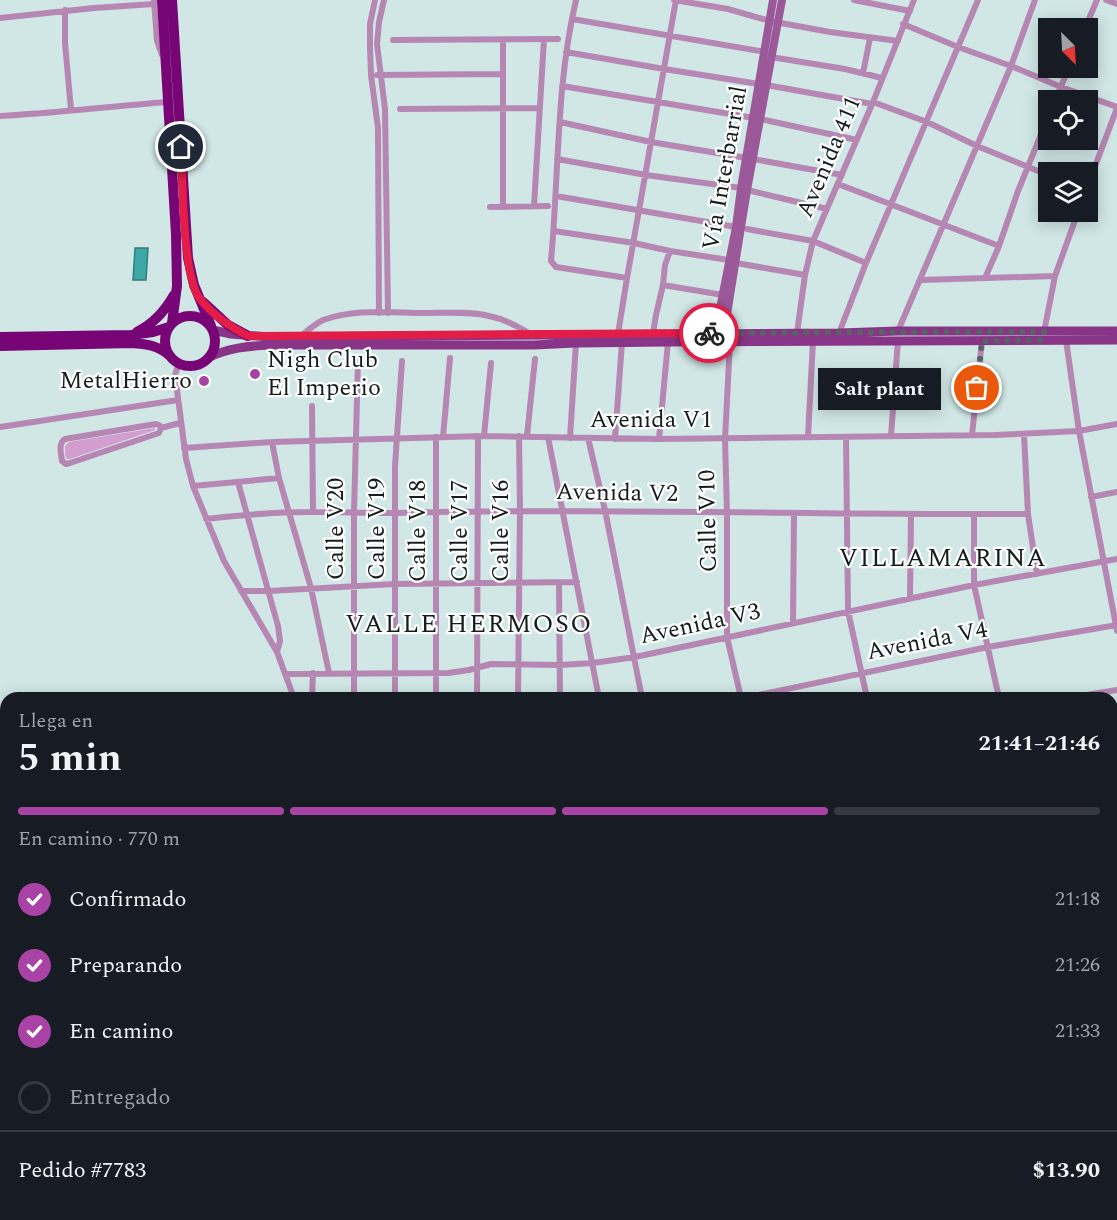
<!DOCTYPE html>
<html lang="es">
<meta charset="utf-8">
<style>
:root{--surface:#171b24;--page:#20242c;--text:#f1f3f6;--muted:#9ea1a6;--line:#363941;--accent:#a842a5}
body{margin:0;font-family:Spectral,serif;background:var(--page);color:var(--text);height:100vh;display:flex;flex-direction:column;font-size:22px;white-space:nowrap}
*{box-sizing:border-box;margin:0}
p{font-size:20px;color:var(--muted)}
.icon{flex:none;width:33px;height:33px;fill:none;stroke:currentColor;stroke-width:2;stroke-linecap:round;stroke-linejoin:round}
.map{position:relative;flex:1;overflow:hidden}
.panel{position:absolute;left:0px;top:692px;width:1118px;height:530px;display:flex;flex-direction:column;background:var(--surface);border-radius:18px 18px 0 0;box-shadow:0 3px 15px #0003}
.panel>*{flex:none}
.needle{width:39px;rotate:156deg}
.fabs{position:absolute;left:1038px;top:18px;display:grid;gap:12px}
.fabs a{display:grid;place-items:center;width:60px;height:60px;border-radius:0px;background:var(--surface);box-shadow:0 3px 15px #0003;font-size:30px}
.pin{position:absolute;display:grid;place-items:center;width:51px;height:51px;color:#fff;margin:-26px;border:3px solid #fff;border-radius:50%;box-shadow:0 2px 6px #0007}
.courier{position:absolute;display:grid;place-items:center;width:60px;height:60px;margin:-30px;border:4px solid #e11d48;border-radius:50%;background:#fff;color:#222;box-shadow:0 2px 8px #0007}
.bubble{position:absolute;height:42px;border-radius:0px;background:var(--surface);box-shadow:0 3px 15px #0003;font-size:20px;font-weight:700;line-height:42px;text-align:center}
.overview em{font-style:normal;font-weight:700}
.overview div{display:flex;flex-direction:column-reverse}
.overview{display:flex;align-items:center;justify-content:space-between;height:102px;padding:0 18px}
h1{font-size:39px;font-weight:700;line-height:45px}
.bar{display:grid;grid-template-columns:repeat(4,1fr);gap:9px 6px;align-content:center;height:72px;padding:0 18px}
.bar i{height:8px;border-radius:4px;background:var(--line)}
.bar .active{background:var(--accent)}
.bar p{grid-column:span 4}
.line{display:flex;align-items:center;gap:15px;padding:0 18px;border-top:2px solid var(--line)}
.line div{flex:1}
ol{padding:0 18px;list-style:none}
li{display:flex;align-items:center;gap:18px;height:66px}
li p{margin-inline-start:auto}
li .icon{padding:6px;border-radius:50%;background:var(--accent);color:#fff;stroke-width:4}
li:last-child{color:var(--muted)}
li i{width:33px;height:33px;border:3px solid var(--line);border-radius:50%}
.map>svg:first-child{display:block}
.green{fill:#d39ecf}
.water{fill:#3ca7a6;stroke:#307e7d;stroke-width:1.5}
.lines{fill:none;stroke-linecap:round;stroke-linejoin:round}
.street{stroke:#b587b2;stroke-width:6}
.secondary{stroke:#9c5999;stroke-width:8}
.primary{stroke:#893587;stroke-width:9}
.highway{stroke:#770576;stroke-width:10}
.done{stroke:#566463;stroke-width:6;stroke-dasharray:0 10.8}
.route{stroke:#e11d48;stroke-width:8}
.poi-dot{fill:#a842a5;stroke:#fff;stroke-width:2}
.labels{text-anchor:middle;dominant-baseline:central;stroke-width:4.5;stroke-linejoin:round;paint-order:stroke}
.street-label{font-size:24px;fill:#151e1d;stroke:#fff}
.poi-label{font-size:24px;fill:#151e1d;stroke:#fff;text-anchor:start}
.neighbourhood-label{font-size:26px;letter-spacing:1.5px;fill:#151e1d;stroke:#fff}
</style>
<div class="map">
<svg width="1117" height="1220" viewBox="0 0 1117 1220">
<rect width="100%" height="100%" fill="#d0e7e6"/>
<!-- green -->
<path class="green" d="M155,428V430L70,459H67L65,456V446L69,442Z
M1112,793L1117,798V901L1112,904Z
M1117,1125V1220H1067L1069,1215H1112V1135Z"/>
<!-- water -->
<path class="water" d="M135,248H148L146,280H133Z"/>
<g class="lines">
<!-- street -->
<path class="street" d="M154,0L157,41L162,55
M375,0L370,24V48L371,75L378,128L379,313
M384,0L379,22L377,44L385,109L388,313
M576,0C556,85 559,174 551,261L556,267L627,278
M674,0L728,9L770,21L830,32L898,41
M854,0L910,11
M1106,0L1117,4
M65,10V43L71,110
M0,18L94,8L154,4
M572,19L765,52
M903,24L958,47L1011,66L1061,87L1117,107
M1085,28L1097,0
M393,40L558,39
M503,40V206
M566,52L664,69L759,84
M771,57L845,69L882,78
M863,73L870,38
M377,75L502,74
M766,85L872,104
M562,86L760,119L857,140
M1055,100L1069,68
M873,102L927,122L977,146L1048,175
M400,109L540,108
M0,116C56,113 112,106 168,102
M560,122L651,142L747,158
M557,159L646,175L741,188
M753,159L842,175
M838,184L999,246
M1088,185L1117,108
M747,190L827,209
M556,196L736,227
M534,206L544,39
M490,207L548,206
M747,229L813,241L866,263L839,333
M554,231L634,243L670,251L729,260L736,263L805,275
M866,263L978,0
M985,278L999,246L1018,191L1048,117
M921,280L1055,276
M663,285L723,295
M898,331L1011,66L1035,0
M1044,332L1055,276L1078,212
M653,333L656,315L663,285L665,265L670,251
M797,333L805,275L813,241L873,102L914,0
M618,334L627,278L676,0
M301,336C308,330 315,324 323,320C355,308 392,313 425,313C446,313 468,311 489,316C505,319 518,327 532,335
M1066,340L1079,431L1117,631
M730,342L725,439L727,513V637L741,698
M179,363L175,375L186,459L193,486L224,561L277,652L294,698
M312,406L313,512
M156,424L159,425L161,428L159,433L70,463L66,464L62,461C61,454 58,443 65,439Z
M0,427L178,400
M161,428L180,423
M1024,434L1028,514L1037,574
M972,435L982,341
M484,436L491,363
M527,436L535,359
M891,436L898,340
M443,437L450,358
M548,437L599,698
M808,437L813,341
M846,437L848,611L867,698
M570,438L576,343
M588,438L605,510L642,698
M615,439L622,342
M659,439L668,342
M272,442L279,478L311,588L329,673
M184,448L272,442L484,436L659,439L995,435L1079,431L1117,424
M238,482L278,626L280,641L277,652
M193,486L279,478
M1091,497L1117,492
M974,514V585L999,698
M206,519C241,515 275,512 310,512C339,512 368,513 397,513C607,508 817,515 1028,514
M559,583L560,698
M241,591H269L395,584L577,582
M910,598L911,514
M793,623L794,513
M286,674L448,673L469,670L491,664L560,665L593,663L635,657L974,585L1117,559
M312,698L313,673
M354,698V513L358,360
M395,698V466L402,361
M436,698V437
M477,698L478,436
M518,698L520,510L519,436
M744,698L988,647L1117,625
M1068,698L1117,690
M1112,753L1117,752
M0,805L6,803
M0,847L6,845
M0,894L6,892
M1112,909L1117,907
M0,955L6,953
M0,988L6,986
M1112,988L1117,991
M1112,1049L1117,1039
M218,1215L220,1220
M298,1215L299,1220
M509,1215L511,1220
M680,1215L690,1220
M838,1215L848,1220
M956,1215L966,1220
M271,1220L286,1215
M397,1220L410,1215
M519,1220L528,1215
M624,1220L627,1215
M667,1220L670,1215
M1021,1220L1024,1215"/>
<!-- secondary -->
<path class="secondary" d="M714,339L736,227L741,188L773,0
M723,339L747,190L782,0
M1112,1108L1117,1098
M1052,1220L1055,1215"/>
<!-- primary -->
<path class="primary" d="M213,330L231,334L269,337L839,333L898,331H1117
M208,358C227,348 248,346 270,345H534L576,343L668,342L1117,340"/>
<!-- highway -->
<path class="highway" d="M162,0L176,235L177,286L172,323
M172,0L188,258L194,285L211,326
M203,302L228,325L248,336
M165 341a25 25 0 1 1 50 0a25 25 0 1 1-50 0Z
M137,332C154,323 164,312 174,295
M0,337L131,335L153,332L169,327
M0,346L131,343C146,344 158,345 170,356"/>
</g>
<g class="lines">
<!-- done -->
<path class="done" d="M709,333C820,333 932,331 1044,332L1042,340L982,341L977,388"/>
<!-- route -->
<path class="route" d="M181,147C183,180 182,276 200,299C213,315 230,327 248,336L709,333"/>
</g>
<!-- markers -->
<g class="poi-dot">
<circle cx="255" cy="374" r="6"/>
<circle cx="204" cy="381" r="6"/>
</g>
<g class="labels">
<!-- street labels -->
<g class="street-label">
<text transform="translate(829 157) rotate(-67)">Avenida 411</text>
<text transform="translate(725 168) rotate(-80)">Vía Interbarrial</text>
<text x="651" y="420">Avenida V1</text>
<text transform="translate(617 493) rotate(1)">Avenida V2</text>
<text transform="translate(708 521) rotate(-91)">Calle V10</text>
<text transform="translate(336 529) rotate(-90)">Calle V20</text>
<text transform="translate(377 529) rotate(-90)">Calle V19</text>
<text transform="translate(418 531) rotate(-90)">Calle V18</text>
<text transform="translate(460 531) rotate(-90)">Calle V17</text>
<text transform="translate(501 531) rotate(-90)">Calle V16</text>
<text transform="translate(700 624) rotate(-12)">Avenida V3</text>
<text transform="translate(927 641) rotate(-11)">Avenida V4</text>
</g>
<!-- poi labels -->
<g class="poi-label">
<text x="267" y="360">Nigh Club<tspan x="267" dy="28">El Imperio</tspan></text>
<text x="192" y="381" text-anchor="end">MetalHierro</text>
</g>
<!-- neighbourhood labels -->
<g class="neighbourhood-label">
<text x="943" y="558">VILLAMARINA</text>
<text x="469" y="624">VALLE HERMOSO</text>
</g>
</g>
</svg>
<div class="fabs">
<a><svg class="needle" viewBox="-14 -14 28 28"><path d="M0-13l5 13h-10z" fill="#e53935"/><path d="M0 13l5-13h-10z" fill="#9ea1a6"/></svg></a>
<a><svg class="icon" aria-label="locate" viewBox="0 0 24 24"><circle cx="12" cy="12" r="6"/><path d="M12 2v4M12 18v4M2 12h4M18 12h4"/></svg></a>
<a><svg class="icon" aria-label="layers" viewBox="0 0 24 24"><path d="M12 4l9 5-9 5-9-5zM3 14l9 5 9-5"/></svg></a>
</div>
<div class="pin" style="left:977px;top:388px;background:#ea580c"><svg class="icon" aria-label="bag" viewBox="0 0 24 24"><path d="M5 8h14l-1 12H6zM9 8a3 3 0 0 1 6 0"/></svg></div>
<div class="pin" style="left:181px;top:147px;background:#1f2937"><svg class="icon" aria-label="home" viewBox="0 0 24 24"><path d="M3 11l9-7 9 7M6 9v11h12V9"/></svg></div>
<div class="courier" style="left:709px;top:333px"><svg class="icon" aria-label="bike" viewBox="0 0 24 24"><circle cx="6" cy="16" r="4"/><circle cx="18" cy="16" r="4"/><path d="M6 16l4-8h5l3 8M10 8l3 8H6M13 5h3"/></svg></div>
<div class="bubble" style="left:818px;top:368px;width:123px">Salt plant</div>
<section class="panel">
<div class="overview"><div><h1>5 min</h1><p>Llega en</p></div><em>21:41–21:46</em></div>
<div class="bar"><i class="active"></i><i class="active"></i><i class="active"></i><i></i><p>En camino · 770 m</p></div>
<ol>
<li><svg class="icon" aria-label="check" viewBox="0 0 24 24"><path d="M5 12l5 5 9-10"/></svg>Confirmado<p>21:18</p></li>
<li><svg class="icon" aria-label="check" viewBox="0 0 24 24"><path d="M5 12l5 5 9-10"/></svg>Preparando<p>21:26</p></li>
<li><svg class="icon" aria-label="check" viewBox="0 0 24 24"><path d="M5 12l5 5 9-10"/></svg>En camino<p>21:33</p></li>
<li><i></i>Entregado</li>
</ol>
<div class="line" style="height:78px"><div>Pedido #7783</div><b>$13.90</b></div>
</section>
</div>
